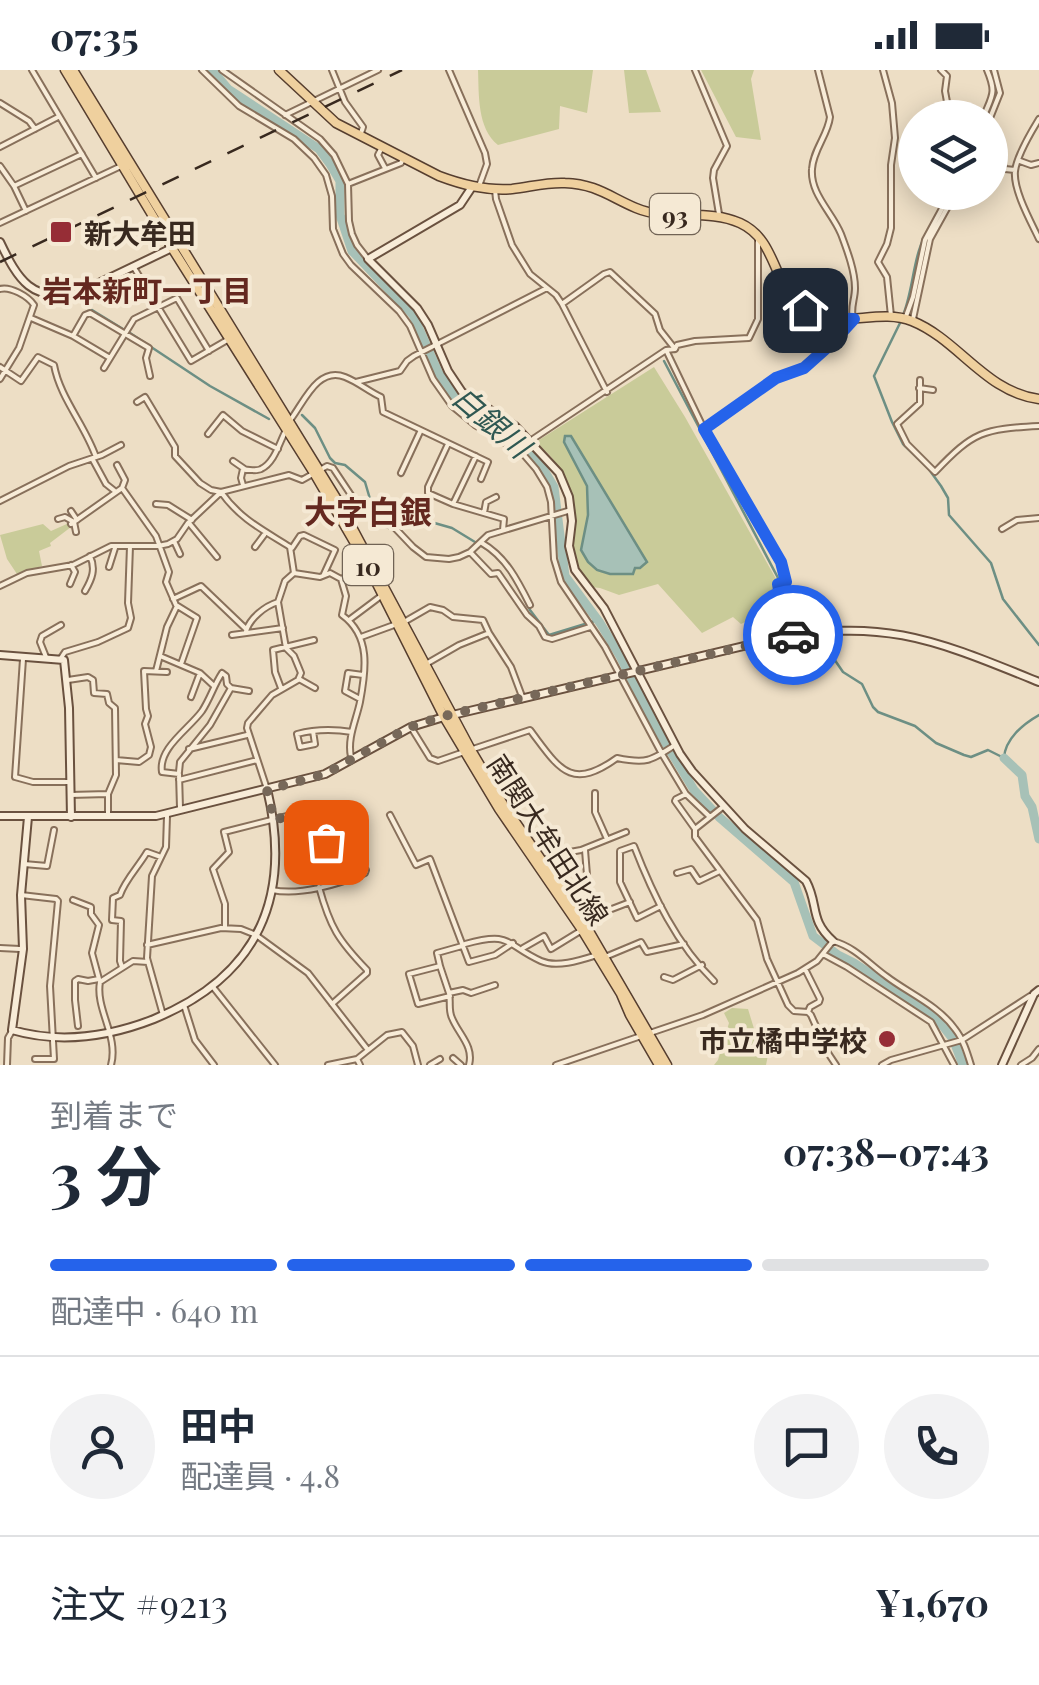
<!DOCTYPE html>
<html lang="ja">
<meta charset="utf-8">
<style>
:root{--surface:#fff;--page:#f2f2f3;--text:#1f2937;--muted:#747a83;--line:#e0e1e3;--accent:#2563eb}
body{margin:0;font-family:"Playfair Display","Noto Sans JP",serif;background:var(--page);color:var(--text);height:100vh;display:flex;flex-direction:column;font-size:38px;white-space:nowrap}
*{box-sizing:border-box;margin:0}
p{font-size:32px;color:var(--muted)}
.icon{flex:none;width:55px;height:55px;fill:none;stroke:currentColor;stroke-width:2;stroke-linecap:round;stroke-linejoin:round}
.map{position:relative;height:995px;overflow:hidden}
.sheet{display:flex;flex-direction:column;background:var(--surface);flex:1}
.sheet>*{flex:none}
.controls{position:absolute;left:898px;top:30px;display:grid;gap:20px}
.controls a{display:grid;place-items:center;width:110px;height:110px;border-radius:50%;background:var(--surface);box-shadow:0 5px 25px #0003;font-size:50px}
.pin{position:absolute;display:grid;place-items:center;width:85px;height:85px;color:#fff;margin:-42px;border-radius:20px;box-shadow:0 5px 15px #0006}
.courier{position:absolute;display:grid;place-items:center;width:100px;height:100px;margin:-50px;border:8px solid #2563eb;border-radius:50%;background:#fff;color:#222;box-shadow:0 2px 12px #0007}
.summary em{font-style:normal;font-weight:700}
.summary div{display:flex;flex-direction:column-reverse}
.summary{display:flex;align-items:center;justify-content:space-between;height:170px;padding:0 50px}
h1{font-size:65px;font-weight:700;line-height:75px}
.bar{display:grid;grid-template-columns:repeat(4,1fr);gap:15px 10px;align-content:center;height:120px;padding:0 50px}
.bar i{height:12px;border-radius:8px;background:var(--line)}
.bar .on{background:var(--accent)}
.bar p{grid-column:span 4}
.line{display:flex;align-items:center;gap:25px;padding:0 50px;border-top:2px solid var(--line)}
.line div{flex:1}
.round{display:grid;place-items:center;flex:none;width:105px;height:105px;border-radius:52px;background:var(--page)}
.status{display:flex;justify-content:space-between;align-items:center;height:70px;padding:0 50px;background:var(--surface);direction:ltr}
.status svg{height:28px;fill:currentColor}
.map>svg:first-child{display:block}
.green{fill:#c9cb99}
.water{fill:#a7c1b7;stroke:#6d8f84;stroke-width:2.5}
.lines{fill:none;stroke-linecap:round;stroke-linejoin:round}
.stream{stroke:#6d8f84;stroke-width:2.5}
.river{stroke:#a7c1b7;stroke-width:9}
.street-casing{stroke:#88705b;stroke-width:8}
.secondary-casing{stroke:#6a513f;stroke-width:10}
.primary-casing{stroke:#563e2f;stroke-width:11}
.street{stroke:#f8ecd8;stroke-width:4}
.secondary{stroke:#f8ecd8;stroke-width:6}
.primary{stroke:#efd09e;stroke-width:8}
.rail{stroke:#38291f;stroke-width:2.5;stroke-dasharray:18 18;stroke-linecap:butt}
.done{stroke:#776859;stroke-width:10;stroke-dasharray:0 18}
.route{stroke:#2563eb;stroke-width:12}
.poi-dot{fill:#962d36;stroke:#f5e9d4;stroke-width:4}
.labels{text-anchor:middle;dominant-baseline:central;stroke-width:8;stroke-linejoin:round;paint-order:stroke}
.shield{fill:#f5e9d4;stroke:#716355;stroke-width:2.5}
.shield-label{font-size:25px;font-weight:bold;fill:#38291f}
.poi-label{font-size:28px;font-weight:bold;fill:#38291f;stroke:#f5e9d4;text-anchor:start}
.street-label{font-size:28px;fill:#38291f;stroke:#f5e9d4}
.neighbourhood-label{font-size:30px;font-weight:bold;fill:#64281f;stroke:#f5e9d4}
.water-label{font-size:30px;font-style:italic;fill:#2f5852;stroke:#f5e9d4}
.quarter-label{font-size:32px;font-weight:bold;fill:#64281f;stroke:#f5e9d4}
</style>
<div class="status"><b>07:35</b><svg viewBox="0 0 49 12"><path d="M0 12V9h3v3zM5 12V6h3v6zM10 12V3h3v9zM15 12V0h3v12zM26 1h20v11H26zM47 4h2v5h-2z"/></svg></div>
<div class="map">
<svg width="1039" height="995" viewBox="0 0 1039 995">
<rect width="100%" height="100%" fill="#eddec5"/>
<!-- green -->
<path class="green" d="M478,0H593L587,43L560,36L559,59L498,75C477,58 479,25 478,0Z
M624,0H646L661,42L629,43Z
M701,0H754L751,9L761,70L736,67Z
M654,297L685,347L784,523L761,544L741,554L733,547L702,563L658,514L619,525L600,518L591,517C582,504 572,491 571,474C571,464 574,453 574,442C574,413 559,393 538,374L539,370Z
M69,453L71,457L50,473L51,476L39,481L42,496L17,504L7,489L0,465L43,454L51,461Z
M732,938L748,939L759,975L768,985L766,995H714L718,990L729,953L724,943Z"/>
<!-- water -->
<path class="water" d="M565,366H571L647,492L640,498H635L633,504H610L597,500L588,492L581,480L588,445L587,416L564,372Z"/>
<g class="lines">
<!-- stream -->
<path class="stream" d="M935,147L948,124
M92,240L123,259
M903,245C914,220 913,178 930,159
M900,253L874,306L892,352L903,374L928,398L941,416L948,428L949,445L991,493L1003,529L1039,575
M130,263L210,316L269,349
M664,291L787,525L815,560
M302,345L315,358L330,388L335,393L345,395L365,412L370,429L384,445L424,450L452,458L493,483L511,503L530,540L549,565L598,550
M819,567L843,602L862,614L873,637L878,642L915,656L936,673L964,685L971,687L988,680L1004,688C1005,669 1023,654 1039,645"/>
<!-- river -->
<path class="river" d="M212,0L228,19L319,79L330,94L340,111V145L352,181L413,245L438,302L454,326L480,350L520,373L538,390L554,417L565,506L600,553L620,586L653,652L694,720L719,747L794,812L813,866L838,885L854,893L935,946L953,969L963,995
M1004,688L1022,705L1025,726L1032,737L1039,769"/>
<!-- street casing -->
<g class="street-casing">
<path id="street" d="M32,0L96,108
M202,0L239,36L294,69L314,88L326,105L332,126L333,159L343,184L351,195L399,241L410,256L433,309L452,336L475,355L523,384L536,399L547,417L551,432L554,489L561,512L605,577L662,684L686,724L710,747
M222,0L320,69L334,85L348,114L349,151L352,164L357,175L368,189
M332,0L345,32L363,57L360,66
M449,0L485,83L487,94L479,116
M695,0L727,76L714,100L713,108L719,144
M883,0L892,33L895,68L891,95V158L887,174L878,192L887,207L891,246
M941,0L947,6L945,21L950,48
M0,33L29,51L35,59
M285,45L378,0
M983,48C992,25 997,24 987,0
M990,48L1000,23L994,0
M1039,49C1031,62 1017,86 1015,101C1013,120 1031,152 1039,169
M0,77L58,47
M382,77L378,85L385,98
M990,80L999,87L1005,99L1015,100
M1020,91L1031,95L1039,93
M0,96L14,116L26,141
M348,114L401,93L403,89
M14,116L82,84
M495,120L496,129L512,175L530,204L556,225L562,234L607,322
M0,153L119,97
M133,196L191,291L229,269
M0,219C10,216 28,226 34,235L19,278L0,309
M562,234L604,204L610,202L655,244L660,260L675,279
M31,248L73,266L110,288
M905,249L913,227L925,170L951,122
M913,249L930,169L956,122
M73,266L85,245L90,243L149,278L146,288L150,306
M666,280L704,359L776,308L804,298L832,273L853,249C850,237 855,230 855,218C855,201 847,180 841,164C832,142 810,124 812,99C813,80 828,65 830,47L818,0
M0,297L21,311L38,287L54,295C60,328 85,355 96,387
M104,298L134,249L177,228L209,281
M920,310V333L897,354L907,374L935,402C974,361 983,359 1039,356
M356,312L400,301L407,291L414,286L547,218
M919,318L933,320
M137,332L145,327L175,377V386L200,413L211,420L221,422C240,449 263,460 290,477L294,503L285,511L278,532L286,578L294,586L301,603L298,610L272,625L248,653L247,658L267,719
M291,349C304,332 318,296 345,307C358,312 368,321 381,327L383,342L488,392L481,409
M704,359L781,492L786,512L778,513L780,526L799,564
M208,364L223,345L242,361L278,379
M530,371L666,280L675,279L677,275L695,271L749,268L758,249V169
M448,374L428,417V423L453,434L504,449L503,460
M93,390L106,414L116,422
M233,391L246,400
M401,403L420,362
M243,415L241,408L243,399C247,400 258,401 261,399C274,393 279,374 285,362
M122,418L156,466L169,502L166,512L176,535L197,548L181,594
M0,431L69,396L102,385L121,375
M156,434L168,435L192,450
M453,434L476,386
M71,441L77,450
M484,443L486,432L496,427
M58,449L65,447L74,452L76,462
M189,453L217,487
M71,454L122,418L125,410L117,395
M1002,459L1017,450L1039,448
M174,471L180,484
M482,473C506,487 518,511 530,535
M255,477L264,465
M292,478L300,466L304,465L335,480L324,504
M470,482L491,504L498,503L527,545L539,556L545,567L552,569L590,557
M109,497L115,478
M294,503L320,507L330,503L341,509L346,526L342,545C371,566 366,600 360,632C356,651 347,668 351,687
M341,509L368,496
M70,514L75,502L71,495
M0,516L27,503L73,495L111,476H158L168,474L177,469L188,453L221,422L289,405L302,410L327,396L333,398L361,440L374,450L394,457L413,477L426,487L449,489L459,487L470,482L488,465L571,440
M85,521C92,509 96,499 90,486
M173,529L201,516L246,559
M349,550L381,526
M404,552L430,537L443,540L453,547L483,550L489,563L511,597L523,629
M246,561C250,548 265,536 278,532
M232,565L283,558
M361,567L394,555
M160,586L200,603L214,616
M46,587L40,572L42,566L61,555
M61,588L65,582L98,572L128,558L131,548L128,533L130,476
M23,589L15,707L33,712H70
M426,594L459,575L489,563
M156,601L167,557L177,536
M299,609L315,618
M68,610L88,607L93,610L94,623L107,624L109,633L115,638L116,705L108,724L70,725
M231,618L249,621
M281,618L275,602L273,580L314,570
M191,627L200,603
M360,629L345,621L348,603L363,605
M412,659L430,688L438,691L464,682
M313,661L315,674L300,677L297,664C316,659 333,659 352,662
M189,679L247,665
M473,679L530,660C559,698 570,722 617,688C646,694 651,691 675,675
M116,690L139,692L149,685L151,677L145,654L148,646L146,639L144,601L167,602
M179,702L180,692L210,655L231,618L227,614L226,606L222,603
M179,710L257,690
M595,723V742L607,769
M686,724L676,729L675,731L695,759
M724,736L695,759V767L757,850L767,889L788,935L794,941L808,942L811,945L828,983L836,995
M180,738L179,704L162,702C158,678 189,659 202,641C210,629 214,615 222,603
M108,744V724
M390,745L416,795L430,789L469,892L495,885L513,873
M585,780L587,805
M542,792L553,785L581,780L626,762
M24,794L47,796L54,760
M677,803L691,799L699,811L720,801
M319,817C330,857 338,870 367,900V903L332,934
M21,825L56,829L58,831L50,916L54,989H35
M73,830L91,837V844L99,855L92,883L99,909
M661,836L637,848L620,812V781L634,776C653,825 677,875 714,911
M583,850L630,832
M225,858V834L213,799L229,782L224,762L307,741L311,755L319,753L322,756L326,772L339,769L343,770L366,800L365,803C339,814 300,826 272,820
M465,874C512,861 504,874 541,891C557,898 581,890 597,885
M147,875L221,858L241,859L256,865L308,903L368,980
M0,878L20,879
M523,878L544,866L551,879L582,860
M823,884L847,897L931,952L954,995
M605,887L641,872L647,882L684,874
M440,896L437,883L462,876
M122,897L120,891L121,851L112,850L113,828L120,825C125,810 139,796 147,782L161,787
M806,901L820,929L819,932L810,937L808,942
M664,907L673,910L702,895
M213,917L275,995
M449,923L440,896L409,904L418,934L450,926
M184,935L195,970L214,995
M163,945L147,888L152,806L166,777L167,746
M78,956L75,930V911L78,909L88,911L99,909
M650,963L703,945L798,903L817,891L833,871C855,877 868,893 886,906C908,923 938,935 955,959C963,969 967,982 971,995
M453,988L461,995
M357,989L387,965L402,962L413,976L418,995
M7,995L8,968L12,961
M111,995C119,966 95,939 100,912L133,891L148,892
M328,995L357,989L360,995
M430,995L440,989
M469,995C474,976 459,965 452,948C448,940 451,932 449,923L463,920L471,923L495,915
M556,995L641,966
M882,995L891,990L962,970L1030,926
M1021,995L1032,988L1039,979"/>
</g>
<!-- secondary casing -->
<g class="secondary-casing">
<path id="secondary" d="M472,117L460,135L368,189L417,238L428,255L448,301L462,322L515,356L559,403L569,427L572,451L569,476L575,500L604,538L680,684L692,701L745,759L806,811C819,835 809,850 833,871
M0,172C18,210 32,233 78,223L176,176
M0,585L64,590L69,638L71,747
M0,746H156L325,704L411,657L444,647L765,571C881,546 933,569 1039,612
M28,747L21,825L23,879L12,960C60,974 108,967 154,949C258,906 293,827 267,719
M1002,995L1034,924L1039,920"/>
</g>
<!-- primary casing -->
<g class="primary-casing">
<path id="primary" d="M65,0L172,178L314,403L367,494L444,647L499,739L582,860L621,924L630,945L659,995
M73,0L338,431L471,680L503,734L582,849L667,995
M279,0L336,53L439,106C463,115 486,121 512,119C530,117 547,112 565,113C596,114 610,127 636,138C669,152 707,138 740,153C777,170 772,213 801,237C834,263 876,237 912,251C959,270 985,322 1039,329"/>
</g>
<!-- street -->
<use href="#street" class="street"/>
<!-- secondary -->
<use href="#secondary" class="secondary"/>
<!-- primary -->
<use href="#primary" class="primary"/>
<!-- rail -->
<path class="rail" d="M0,192L402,0"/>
</g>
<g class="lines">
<!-- done -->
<path class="done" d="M326,772L322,756L319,753L310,755L307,741L274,750L267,720L325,704L410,657L444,646L793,565"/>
<!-- route -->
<path class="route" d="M793,565L799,564L780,526L778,514L786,512L781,492L704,359L776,308L804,298L832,273L854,249L823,248L805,240"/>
</g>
<!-- markers -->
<g class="poi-dot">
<rect x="49" y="150" width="24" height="24" rx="5"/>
<circle cx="887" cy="969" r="10"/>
</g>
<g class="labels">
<!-- shield labels -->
<g class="shield">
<rect x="650" y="124" width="50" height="40" rx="8"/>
<rect x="343" y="475" width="50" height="40" rx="8"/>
</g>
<g class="shield-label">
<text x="675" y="144">93</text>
<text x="368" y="495">10</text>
</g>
<!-- poi labels -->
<g class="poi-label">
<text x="84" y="162">新大牟田</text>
<text x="867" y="969" text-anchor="end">市立橘中学校</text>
</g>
<!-- street labels -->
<g class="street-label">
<text transform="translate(549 769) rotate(57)">南関大牟田北線</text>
</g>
<!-- neighbourhood labels -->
<g class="neighbourhood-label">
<text x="147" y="220">岩本新町一丁目</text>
</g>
<!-- water labels -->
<g class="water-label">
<text transform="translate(492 351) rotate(41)">白銀川</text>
</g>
<!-- quarter labels -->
<g class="quarter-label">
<text x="368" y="440">大字白銀</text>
</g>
</g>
</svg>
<div class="controls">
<a><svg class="icon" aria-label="layers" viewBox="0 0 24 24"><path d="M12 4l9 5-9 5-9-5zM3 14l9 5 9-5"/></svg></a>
</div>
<div class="pin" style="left:326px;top:772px;background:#ea580c"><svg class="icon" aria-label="bag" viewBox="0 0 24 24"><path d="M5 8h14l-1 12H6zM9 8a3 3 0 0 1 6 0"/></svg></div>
<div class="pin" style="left:805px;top:240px;background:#1f2937"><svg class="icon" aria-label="home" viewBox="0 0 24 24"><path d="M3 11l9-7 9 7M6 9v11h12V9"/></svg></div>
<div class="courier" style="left:793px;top:565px"><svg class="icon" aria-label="car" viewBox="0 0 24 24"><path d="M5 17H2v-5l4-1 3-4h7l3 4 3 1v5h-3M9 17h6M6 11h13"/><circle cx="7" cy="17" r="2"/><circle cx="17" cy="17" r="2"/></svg></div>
</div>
<section class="sheet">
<div class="summary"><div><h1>3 分</h1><p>到着まで</p></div><em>07:38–07:43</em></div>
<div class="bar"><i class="on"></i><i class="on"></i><i class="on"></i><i></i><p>配達中 · 640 m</p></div>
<div class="line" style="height:180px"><a class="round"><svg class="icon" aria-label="person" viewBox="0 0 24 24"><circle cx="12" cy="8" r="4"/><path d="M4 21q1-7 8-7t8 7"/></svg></a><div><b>田中</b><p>配達員 · 4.8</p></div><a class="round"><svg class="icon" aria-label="chat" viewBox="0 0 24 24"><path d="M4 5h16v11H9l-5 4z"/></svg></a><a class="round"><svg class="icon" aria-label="phone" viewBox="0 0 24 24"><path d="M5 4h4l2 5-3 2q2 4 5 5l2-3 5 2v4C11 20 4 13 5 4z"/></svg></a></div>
<div class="line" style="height:130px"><div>注文 #9213</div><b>¥1,670</b></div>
</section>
